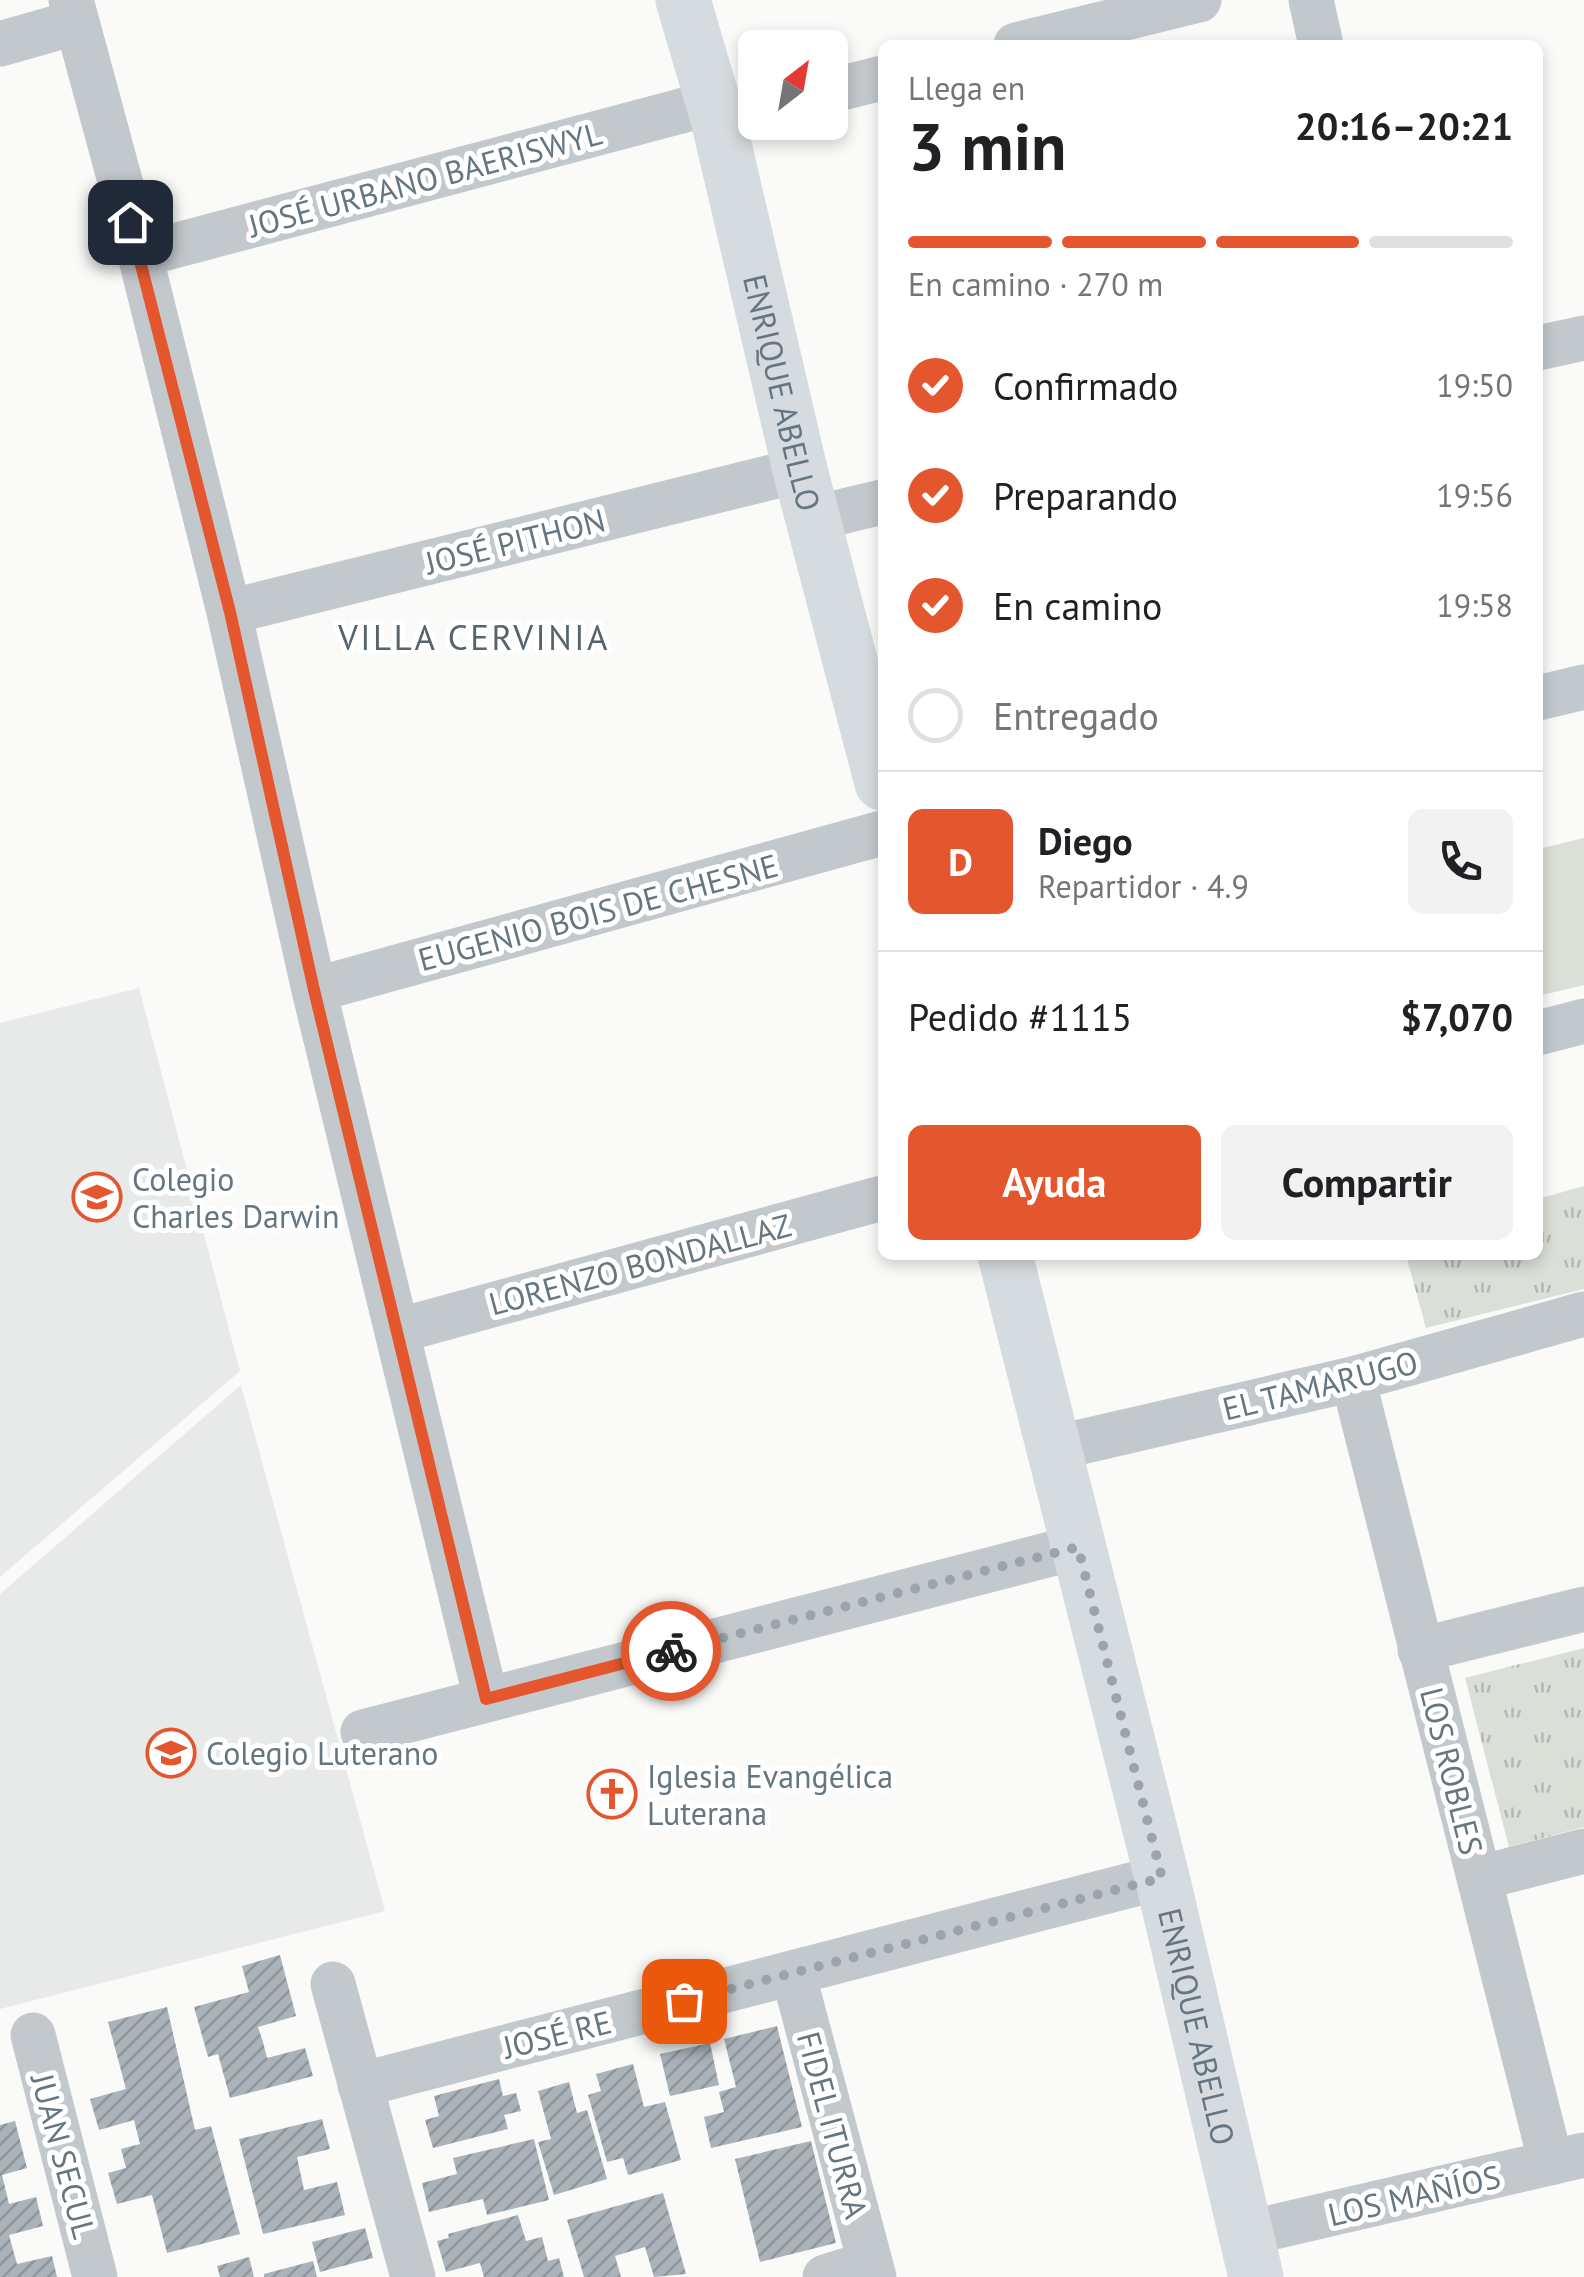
<!DOCTYPE html>
<html lang="es">
<meta charset="utf-8">
<style>
:root{--surface:#fff;--page:#f2f2f2;--text:#202124;--muted:#757577;--line:#e0e0e0;--accent:#e4572e}
body{margin:0;font-family:"PT Sans",sans-serif;background:var(--page);color:var(--text);height:100vh;display:flex;flex-direction:column;font-size:38px;white-space:nowrap}
*{box-sizing:border-box;margin:0}
p{font-size:32px;color:var(--muted)}
.icon{flex:none;width:55px;height:55px;fill:none;stroke:currentColor;stroke-width:2;stroke-linecap:round;stroke-linejoin:round}
.map{position:relative;flex:1;overflow:hidden}
.side{position:absolute;left:878px;top:40px;width:665px;height:1220px;display:flex;flex-direction:column;background:var(--surface);border-radius:15px;box-shadow:0 5px 15px #0003}
.side>*{flex:none}
.needle{width:65px;rotate:31deg}
.tools{position:absolute;left:738px;top:30px;display:grid;gap:20px}
.tools a{display:grid;place-items:center;width:110px;height:110px;border-radius:15px;background:var(--surface);box-shadow:0 5px 15px #0003;font-size:50px}
.pin{position:absolute;display:grid;place-items:center;width:85px;height:85px;color:#fff;margin:-42px;border-radius:20px;box-shadow:0 5px 15px #0006}
.courier{position:absolute;display:grid;place-items:center;width:100px;height:100px;margin:-50px;border:8px solid #e4572e;border-radius:50%;background:#fff;color:#222;box-shadow:0 2px 12px #0007}
.summary em{font-style:normal;font-weight:600}
.summary div{display:flex;flex-direction:column-reverse}
.summary{display:flex;align-items:center;justify-content:space-between;height:170px;padding:0 30px}
h1{font-size:65px;font-weight:600;line-height:75px}
.bar{display:grid;grid-template-columns:repeat(4,1fr);gap:15px 10px;align-content:center;height:120px;padding:0 30px}
.bar i{height:12px;border-radius:8px;background:var(--line)}
.bar .selected{background:var(--accent)}
.bar p{grid-column:span 4}
.line{display:flex;align-items:center;gap:25px;padding:0 30px;border-top:2px solid var(--line)}
.line div{flex:1}
.round{display:grid;place-items:center;flex:none;width:105px;height:105px;border-radius:15px;background:var(--page)}
ol{padding:0 30px;list-style:none}
li{display:flex;align-items:center;gap:30px;height:110px}
li p{margin-inline-start:auto}
li .icon{padding:10px;border-radius:50%;background:var(--accent);color:#fff;stroke-width:4}
li:last-child{color:var(--muted)}
li i{width:55px;height:55px;border:5px solid var(--line);border-radius:50%}
.button{display:flex;gap:20px;margin-top:auto;padding:20px 30px}
.button a{flex:1;height:115px;border-radius:15px;background:var(--accent);color:#fff;font-size:40px;font-weight:600;line-height:115px;text-align:center}
.button a+a{background:var(--page);color:var(--text)}
.map>svg:first-child{display:block}
.built{fill:#e8e9e9}
.green{fill:#dadfd7}
.park{fill:url(#park-tufts)}
.building{fill:url(#building-hatch)}
.lines{fill:none;stroke-linecap:round;stroke-linejoin:round}
.street{stroke:#c3c8cc;stroke-width:45}
.secondary{stroke:#d6dbdf;stroke-width:55}
.done{stroke:#99a4ac;stroke-width:10;stroke-dasharray:0 18}
.route{stroke:#e4572e;stroke-width:12}
.labels{text-anchor:middle;dominant-baseline:central;stroke-width:10;stroke-linejoin:round;paint-order:stroke}
.street-label{font-size:32px;fill:#657683;stroke:#fff}
.poi-label{font-size:32px;fill:#657683;stroke:#fff;text-anchor:start}
.neighbourhood-label{font-size:35px;letter-spacing:2.5px;fill:#57646e;stroke:#fff}
</style>
<div class="map">
<svg width="1584" height="2277" viewBox="0 0 1584 2277">
<defs>
<pattern id="park-tufts" width="24" height="20" patternUnits="userSpaceOnUse" patternTransform="scale(2.5)"><rect width="24" height="20" fill="#dadfd7"/><path d="M3 7l-1-3M5 7V3M7 7l1-3M15 17l-1-3M17 17v-4M19 17l1-3" fill="none" stroke="#b4b9b4"/></pattern>
<pattern id="building-hatch" width="6" height="6" patternUnits="userSpaceOnUse" patternTransform="scale(2.5)"><rect width="6" height="6" fill="#aab3b9"/><path d="M-1 1l2-2M0 6l6-6M5 7l2-2" fill="none" stroke="#8e969c"/></pattern>
</defs>
<rect width="100%" height="100%" fill="#fafaf8"/>
<!-- built -->
<path class="built" d="M139,988L240,1371L0,1577V1023Z
M241,1385L385,1911L0,2009V1594Z"/>
<!-- green -->
<path class="green" d="M1584,838V985L1538,996V849Z"/>
<!-- park -->
<path class="park" d="M1584,1186V1289L1426,1328L1406,1255H1538V1199Z
M1584,1648V1827L1509,1847L1465,1678Z"/>
<!-- building -->
<path class="building" d="M280,1955L296,2016L258,2027L263,2042L267,2058L305,2048L313,2076L230,2098L218,2054L208,2057L194,2007L249,1992L242,1966Z
M167,2007L195,2130L211,2126L240,2234L167,2253L152,2195L117,2204L108,2173L126,2168L121,2149L140,2144L134,2120L99,2130L90,2099L126,2089L108,2022Z
M777,2026L802,2127L711,2148L704,2117L724,2112L719,2092L736,2087L724,2039Z
M710,2043L719,2085L670,2096L660,2054Z
M633,2064L644,2107L665,2102L681,2160L628,2175L623,2158L607,2162L588,2095L601,2091L596,2074Z
M499,2079L503,2096L516,2093L521,2111L504,2115L508,2129L433,2148L425,2120L439,2116L434,2096Z
M569,2082L577,2113L587,2110L607,2179L554,2195L538,2142L551,2139L538,2091Z
M322,2119L330,2149L297,2157L304,2190L337,2182L345,2215L263,2234L239,2139Z
M15,2121L27,2168L2,2175L9,2204L36,2197L43,2226L9,2235L17,2264L52,2256L57,2277H0V2125Z
M534,2139L549,2200L487,2215L483,2199L429,2212L422,2183L457,2174L453,2158Z
M811,2141L836,2243L760,2262L735,2159Z
M663,2193L686,2274L654,2277L645,2247L615,2256L621,2277H584L567,2220Z
M518,2215L526,2241L542,2237L548,2261L559,2258L564,2277H484L480,2263L446,2272L437,2241L449,2238L448,2234Z
M365,2228L373,2258L320,2272L312,2242Z
M249,2257L254,2277H220L217,2266Z
M313,2261L317,2277H264V2274Z"/>
<g class="lines">
<!-- street -->
<path class="street" d="M71,0L140,255L229,612L314,990L486,1699
M1311,0L1321,45
M0,44L77,22
M1016,45L1199,0
M830,91L882,78
M718,119L755,109
M140,255L711,103
M1538,348L1584,338
M815,518L882,502
M229,612L800,470
M1538,698L1584,687
M314,990L882,833
M1538,1033L1584,1021
M397,1331L882,1198
M1353,1379L1551,2163
M1055,1448L1353,1379L1584,1314
M1420,1650L1584,1609
M363,1732L1078,1547
M1479,1878L1584,1851
M793,1973L874,2277
M333,1984L413,2277
M33,2035L95,2277
M360,2085L1162,1877
M1244,2234L1584,2155
M825,2277L870,2263"/>
<!-- secondary -->
<g class="secondary">
<path id="s1" d="M683,0L718,119L800,470L882,783"/>
<path id="s2" d="M1005,1255L1162,1877L1256,2277"/>
</g>
</g>
<g class="lines">
<!-- done -->
<path class="done" d="M671,1651L1078,1547L1162,1878L684,2001"/>
<!-- route -->
<path class="route" d="M130,222L230,612L314,990L486,1699L671,1651"/>
</g>
<!-- icons -->
<defs>
<g id="school-ring" transform="scale(2.5)"><circle r="9.5" fill="#fff" stroke="#e4572e" stroke-width="1.5"/><path d="M0-5L7-2L0 1L-7-2ZM-4 1L0 2.5L4 1V4Q0 6-4 4Z" fill="#e4572e"/></g>
<g id="church-ring" transform="scale(2.5)"><circle r="9.5" fill="#fff" stroke="#e4572e" stroke-width="1.5"/><path d="M-1.2-6h2.4v3.5h3.3v2.4h-3.3V6h-2.4V-.1h-3.3v-2.4h3.3Z" fill="#e4572e"/></g>
</defs>
<g fill-rule="evenodd">
<use href="#school-ring" x="97" y="1197"/>
<use href="#school-ring" x="171" y="1753"/>
<use href="#church-ring" x="612" y="1794"/>
</g>
<g class="labels">
<!-- street labels -->
<g class="street-label">
<text transform="translate(425 179) rotate(-15)">JOSÉ URBANO BAERISWYL</text>
<text stroke="none"><textPath href="#s1" startOffset="405">ENRIQUE ABELLO</textPath></text>
<text transform="translate(515 541) rotate(-14)">JOSÉ PITHON</text>
<text transform="translate(598 912) rotate(-15)">EUGENIO BOIS DE CHESNE</text>
<text transform="translate(640 1264) rotate(-15)">LORENZO BONDALLAZ</text>
<text transform="translate(1320 1385) rotate(-14)">EL TAMARUGO</text>
<text transform="translate(1452 1771) rotate(76)">LOS ROBLES</text>
<text stroke="none"><textPath href="#s2" startOffset="795">ENRIQUE ABELLO</textPath></text>
<text transform="translate(557 2034) rotate(-14)">JOSÉ RE</text>
<text transform="translate(833 2125) rotate(75)">FIDEL ITURRA</text>
<text transform="translate(64 2156) rotate(75)">JUAN SECUL</text>
<text transform="translate(1414 2195) rotate(-13)">LOS MAÑÍOS</text>
</g>
<!-- poi labels -->
<g class="poi-label">
<text x="132" y="1179">Colegio<tspan x="132" dy="37">Charles Darwin</tspan></text>
<text x="206" y="1753">Colegio Luterano</text>
<text x="647" y="1776">Iglesia Evangélica<tspan x="647" dy="37">Luterana</tspan></text>
</g>
<!-- neighbourhood labels -->
<g class="neighbourhood-label">
<text x="474" y="637">VILLA CERVINIA</text>
</g>
</g>
</svg>
<div class="tools">
<a><svg class="needle" viewBox="-14 -14 28 28"><path d="M0-13l5 13h-10z" fill="#e53935"/><path d="M0 13l5-13h-10z" fill="#757577"/></svg></a>
</div>
<div class="pin" style="left:684px;top:2001px;background:#ea580c"><svg class="icon" aria-label="bag" viewBox="0 0 24 24"><path d="M5 8h14l-1 12H6zM9 8a3 3 0 0 1 6 0"/></svg></div>
<div class="pin" style="left:130px;top:222px;background:#1f2937"><svg class="icon" aria-label="home" viewBox="0 0 24 24"><path d="M3 11l9-7 9 7M6 9v11h12V9"/></svg></div>
<div class="courier" style="left:671px;top:1651px"><svg class="icon" aria-label="bike" viewBox="0 0 24 24"><circle cx="6" cy="16" r="4"/><circle cx="18" cy="16" r="4"/><path d="M6 16l4-8h5l3 8M10 8l3 8H6M13 5h3"/></svg></div>
<section class="side">
<div class="summary"><div><h1>3 min</h1><p>Llega en</p></div><em>20:16–20:21</em></div>
<div class="bar"><i class="selected"></i><i class="selected"></i><i class="selected"></i><i></i><p>En camino · 270 m</p></div>
<ol>
<li><svg class="icon" aria-label="check" viewBox="0 0 24 24"><path d="M5 12l5 5 9-10"/></svg>Confirmado<p>19:50</p></li>
<li><svg class="icon" aria-label="check" viewBox="0 0 24 24"><path d="M5 12l5 5 9-10"/></svg>Preparando<p>19:56</p></li>
<li><svg class="icon" aria-label="check" viewBox="0 0 24 24"><path d="M5 12l5 5 9-10"/></svg>En camino<p>19:58</p></li>
<li><i></i>Entregado</li>
</ol>
<div class="line" style="height:180px"><b class="round" style="background:var(--accent);color:#fff">D</b><div><b>Diego</b><p>Repartidor · 4.9</p></div><a class="round"><svg class="icon" aria-label="phone" viewBox="0 0 24 24"><path d="M5 4h4l2 5-3 2q2 4 5 5l2-3 5 2v4C11 20 4 13 5 4z"/></svg></a></div>
<div class="line" style="height:130px"><div>Pedido #1115</div><b>$7,070</b></div>
<div class="button"><a>Ayuda</a><a>Compartir</a></div>
</section>
</div>
